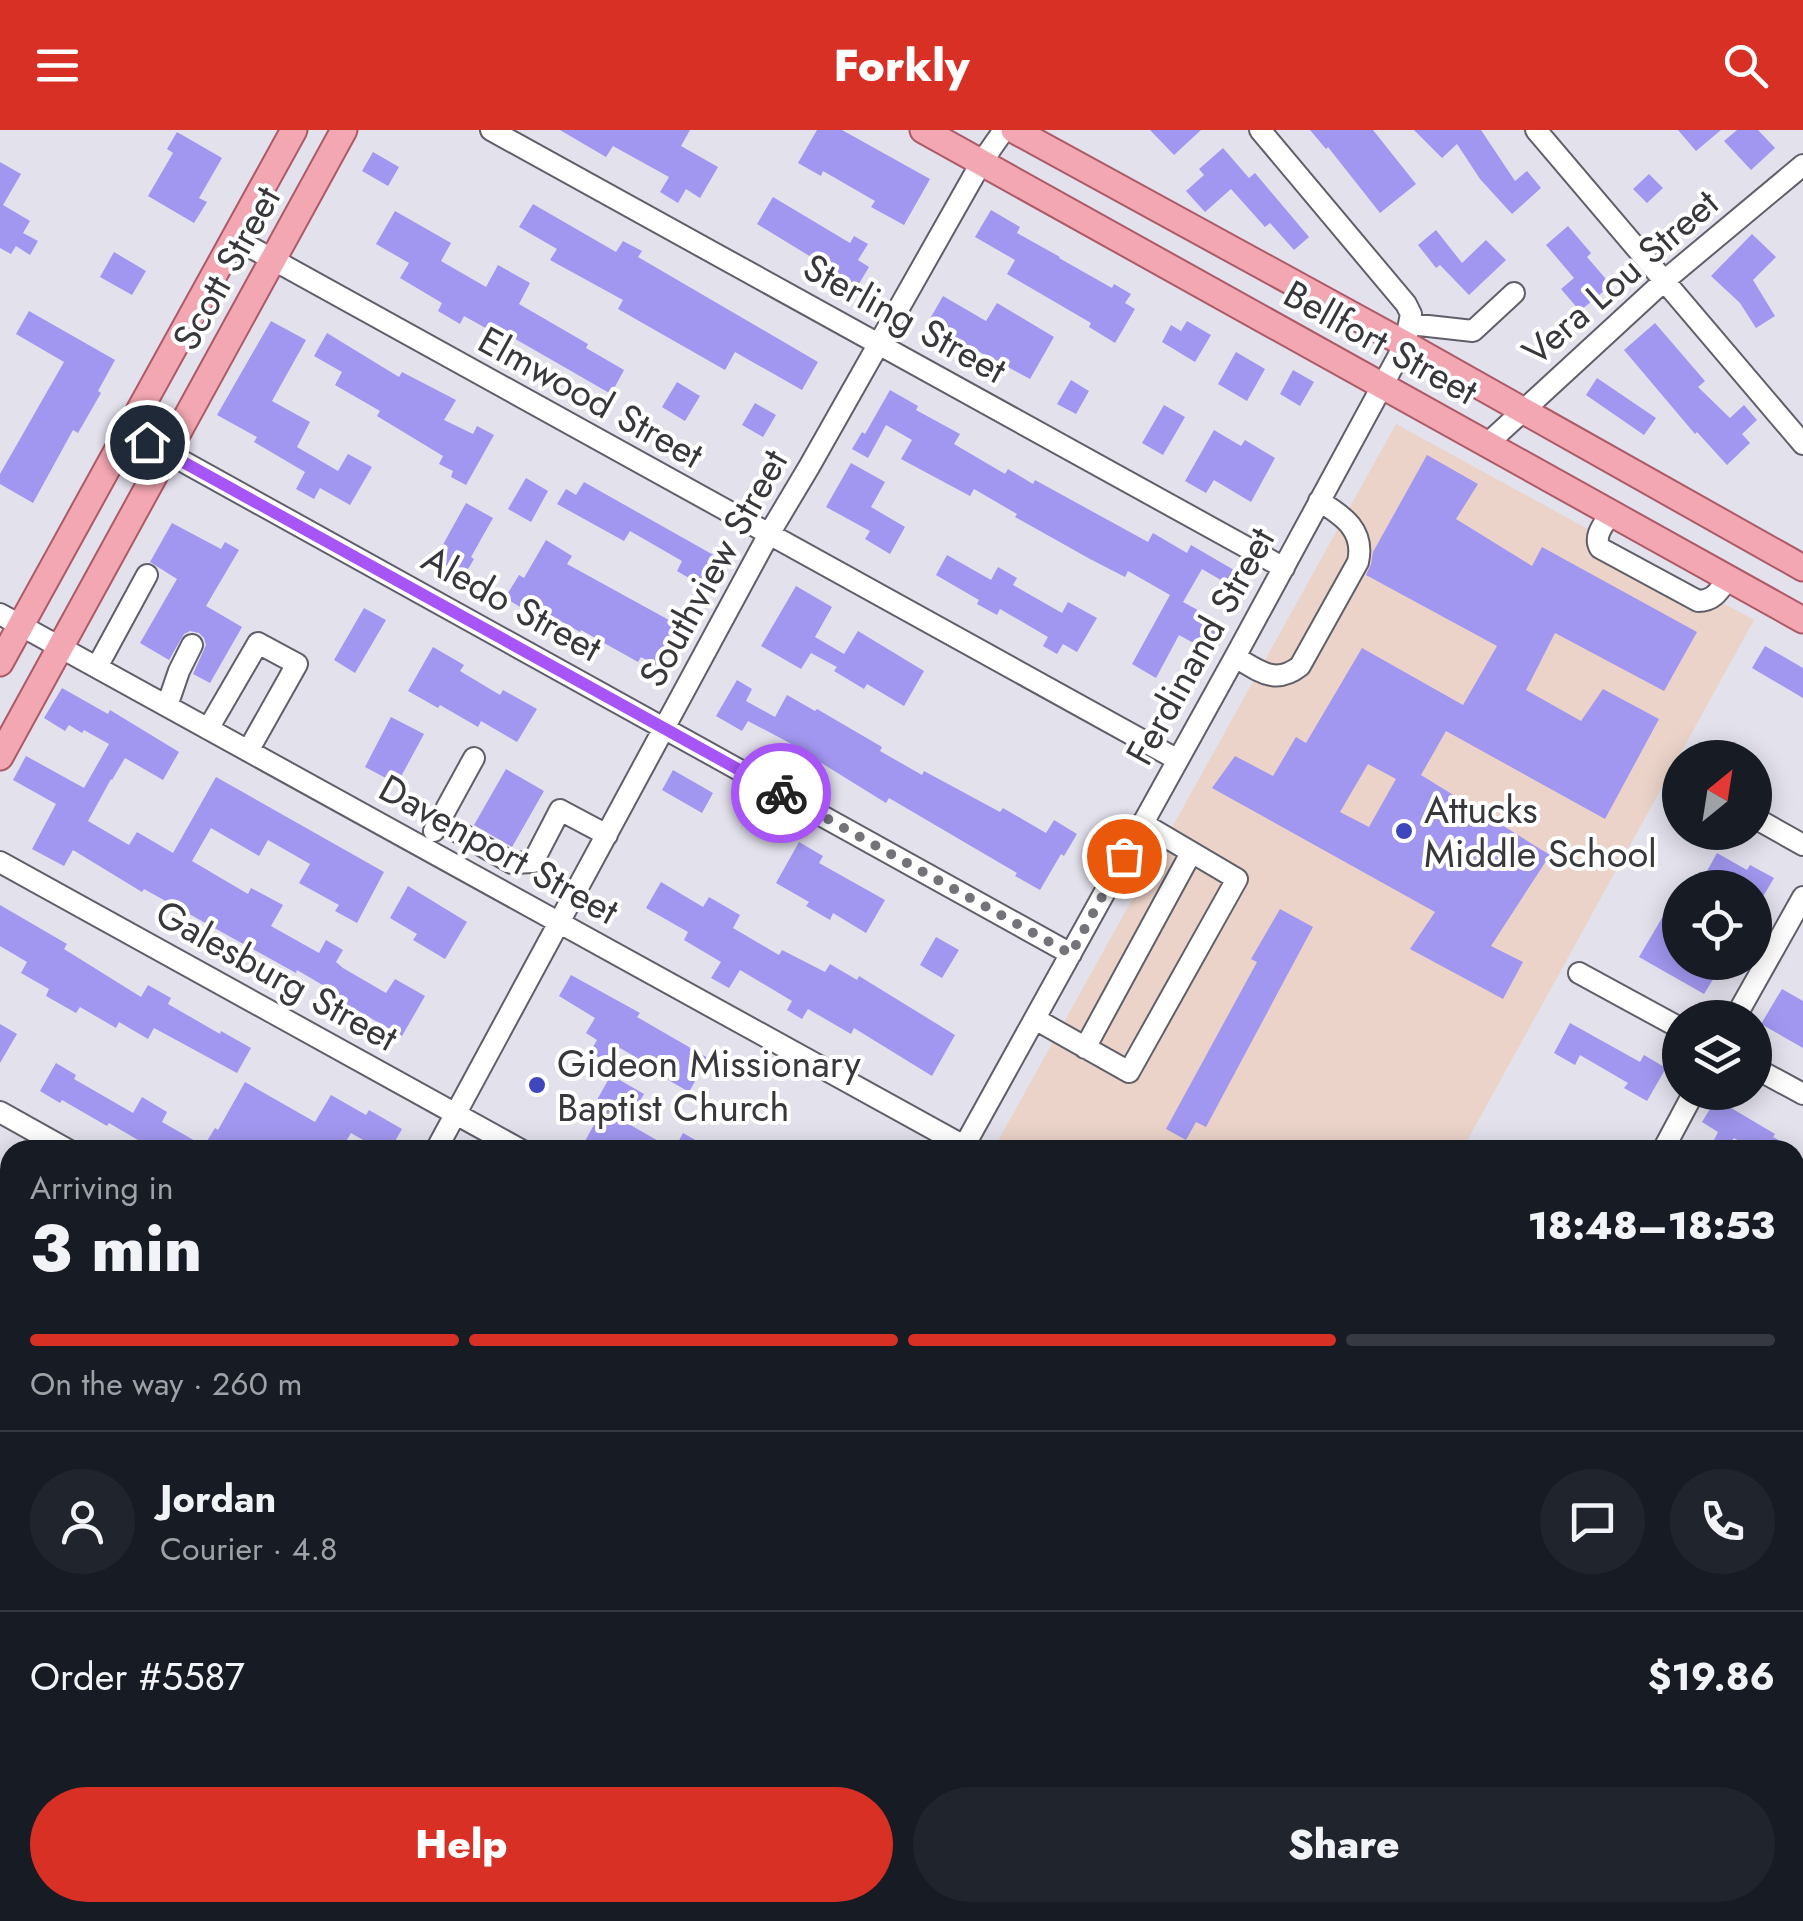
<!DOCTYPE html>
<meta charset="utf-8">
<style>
:root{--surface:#171b24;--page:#20242c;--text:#f1f3f6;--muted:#9ea1a6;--line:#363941;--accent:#d93025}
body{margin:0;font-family:Jost,sans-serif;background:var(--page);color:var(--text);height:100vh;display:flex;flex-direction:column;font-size:38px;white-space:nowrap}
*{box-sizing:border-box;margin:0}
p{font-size:32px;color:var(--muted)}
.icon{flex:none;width:55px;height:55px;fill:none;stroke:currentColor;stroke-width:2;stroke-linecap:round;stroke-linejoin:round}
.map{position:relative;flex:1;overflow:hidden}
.side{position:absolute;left:0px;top:1010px;width:1805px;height:782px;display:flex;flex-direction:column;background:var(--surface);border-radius:30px 30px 0 0;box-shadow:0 5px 25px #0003}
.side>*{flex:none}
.needle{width:65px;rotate:30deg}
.tools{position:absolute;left:1662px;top:610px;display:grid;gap:20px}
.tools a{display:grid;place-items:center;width:110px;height:110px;border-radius:50%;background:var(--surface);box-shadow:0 5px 25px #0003;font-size:50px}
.pin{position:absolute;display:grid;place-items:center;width:85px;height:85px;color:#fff;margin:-42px;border:5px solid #fff;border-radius:50%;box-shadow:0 2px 10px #0007}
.courier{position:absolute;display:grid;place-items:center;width:100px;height:100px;margin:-50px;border:8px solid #a855f7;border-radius:50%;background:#fff;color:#222;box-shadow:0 2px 12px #0007}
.head em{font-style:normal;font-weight:800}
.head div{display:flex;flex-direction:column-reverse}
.head{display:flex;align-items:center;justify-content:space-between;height:170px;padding:0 30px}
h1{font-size:65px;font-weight:800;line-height:75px}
.bar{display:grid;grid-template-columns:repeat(4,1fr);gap:15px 10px;align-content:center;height:120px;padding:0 30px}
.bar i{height:12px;border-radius:8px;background:var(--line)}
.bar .selected{background:var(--accent)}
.bar p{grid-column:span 4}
.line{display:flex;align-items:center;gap:25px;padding:0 30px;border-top:2px solid var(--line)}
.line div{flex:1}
.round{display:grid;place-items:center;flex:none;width:105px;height:105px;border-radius:52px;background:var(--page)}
.primary-button{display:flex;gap:20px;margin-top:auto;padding:20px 30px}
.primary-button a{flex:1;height:115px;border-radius:60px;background:var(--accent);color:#fff;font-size:40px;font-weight:800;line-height:115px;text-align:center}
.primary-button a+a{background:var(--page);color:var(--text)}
header{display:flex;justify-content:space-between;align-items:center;height:130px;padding:0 30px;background:var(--accent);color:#fff;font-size:45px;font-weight:800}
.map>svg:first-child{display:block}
.education{fill:#ebd3c9}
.building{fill:#a197f0;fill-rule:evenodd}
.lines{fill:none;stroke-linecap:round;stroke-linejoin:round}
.minor-casing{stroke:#605f69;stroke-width:24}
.major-casing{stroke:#ac5a68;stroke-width:29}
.minor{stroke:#fff;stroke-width:20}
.major{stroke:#f3a7b2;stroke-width:25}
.done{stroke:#74737a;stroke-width:10;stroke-dasharray:0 18}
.route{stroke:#a855f7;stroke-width:12}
.poi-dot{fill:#3f47bc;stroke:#fff;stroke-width:4}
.labels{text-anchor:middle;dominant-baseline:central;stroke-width:8;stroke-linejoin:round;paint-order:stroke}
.street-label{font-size:38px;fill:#38383c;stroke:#fff}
.poi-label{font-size:38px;fill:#38383c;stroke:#fff;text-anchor:start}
</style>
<header><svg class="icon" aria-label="menu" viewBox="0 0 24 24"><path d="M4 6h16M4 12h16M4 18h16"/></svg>Forkly<svg class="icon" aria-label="search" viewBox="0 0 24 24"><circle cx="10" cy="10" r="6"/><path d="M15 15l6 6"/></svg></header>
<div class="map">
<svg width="1803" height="1791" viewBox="0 0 1803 1791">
<rect width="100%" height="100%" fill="#e2e1ec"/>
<!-- education -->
<path class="education" d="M1396,294L1754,490L1462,1020H993Z"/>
<!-- building -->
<path class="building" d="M560,0H690L681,16L718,37L700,68L686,59L678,73L660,62L669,47L613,16L606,27Z
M817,0H842L930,49L904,95L871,77L875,71L823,41L821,46L798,33Z
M1150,0H1201L1174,25Z
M1310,0H1373L1416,54L1380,83L1328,17L1326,19Z
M1414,0H1481L1515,51L1527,41L1541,58L1512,84L1480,49L1457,14L1442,28Z
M1678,0H1721L1696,21Z
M1737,0H1758L1775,18L1751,40L1724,11Z
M177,2L222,28L199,68L207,72L194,93L148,66L173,23L167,19Z
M1223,18L1249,48L1255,43L1309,107L1294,120L1270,93L1265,97L1231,59L1205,82L1186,61L1204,45L1199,39Z
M373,22L399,37L388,56L362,41Z
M0,32L21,44L3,75L30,91L23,103L38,111L30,125L16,116L11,124L0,118Z
M1649,44L1663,58L1647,73L1633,59Z
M773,67L850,113L854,106L868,114L858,130L869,137L854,162L830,148L834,141L757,94Z
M533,74L616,122L623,111L642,121L638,127L818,232L802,260L735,222L725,240L618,179L623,170L550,130L557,119L519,97Z
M991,80L1020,97L1017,103L1060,127L1059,128L1112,158L1114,154L1131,164L1125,173L1135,179L1115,213L1089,197L1091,193L1007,144L1015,130L975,107Z
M395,81L451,113L441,131L486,157L498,135L530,153L519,174L588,214L586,218L624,240L611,264L503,202L500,206L464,186L460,194L438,181L442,173L400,148L409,133L376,114Z
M1568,96L1591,123L1587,127L1611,155L1580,181L1561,159L1574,148L1546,115Z
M1436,100L1462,133L1486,110L1506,130L1469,165L1440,135L1436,138L1418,115Z
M1752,104L1776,127L1753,150L1775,186L1756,198L1740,173L1711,146Z
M114,122L146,141L132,165L100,147Z
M943,166L986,191L997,173L1054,207L1030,249L927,194Z
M29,181L115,230L98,261L101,263L78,303L73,300L33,373L0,354V344L64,232L16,204Z
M271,191L306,210L272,271L310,292L297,317L338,341L348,324L372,337L350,375L320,358L314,369L296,359L305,342L254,312L257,307L217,285Z
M1187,191L1211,205L1195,232L1162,212L1171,195L1181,201Z
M1655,193L1705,251L1698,257L1730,288L1744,275L1757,290L1742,304L1750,313L1727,335L1697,302L1695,304L1624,220Z
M327,203L399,247L402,242L456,270L444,290L473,304L477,296L494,305L466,355L451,347L453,341L439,334L443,326L377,286L380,281L335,255L342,242L314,226Z
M1236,222L1265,239L1247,271L1218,254Z
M1293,240L1314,252L1300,276L1280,264Z
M1597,248L1656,288L1644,305L1586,265Z
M1071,250L1089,261L1076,284L1057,274Z
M677,252L700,266L685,291L662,277Z
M890,260L918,276L916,280L960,304L954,314L1005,344L1008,339L1033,354L1035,350L1148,412L1153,403L1187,423L1191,415L1246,447L1238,460L1202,439L1183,472L1221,493L1206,520L1179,505L1156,548L1132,534L1170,465L1128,441L1125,447L1090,429L1015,387L1017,384L974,359L970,366L901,329L912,310L886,295L868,328L852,319L862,302L865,304Z
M755,273L776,285L763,307L742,295Z
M1164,275L1185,287L1163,325L1142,313Z
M1214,300L1241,316L1245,310L1275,328L1251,372L1214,350L1206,363L1185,351Z
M1427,325L1478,354L1456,389L1532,436L1542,417L1697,502L1664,561L1555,503L1526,560L1581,591L1603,559L1659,589L1605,689L1446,601L1421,645L1550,725L1491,816L1523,832L1503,869L1410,819L1435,782L1212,658L1235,626L1273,646L1296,607L1306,613L1362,518L1463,575L1497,516L1366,445L1371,434L1373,422ZM1368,634L1396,649L1369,697L1340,682Z
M851,333L885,352L871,377L905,397L890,424L865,409L870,401L826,377Z
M526,348L548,361L531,392L508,379Z
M584,352L717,427L701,455L677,441L682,431L630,401L624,411L557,374L566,359L576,365Z
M466,373L493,388L471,427L474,429L464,446L435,429Z
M172,393L221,419L225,412L239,420L206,476L242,497L210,553L193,544L206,515L204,508L199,503L190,501L184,504L169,530L140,513L177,449L150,432Z
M546,410L572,426L567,434L678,495L656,535L641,527L638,532L581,500L580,502L543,481L539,488L505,468L519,445L524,448Z
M947,425L991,450L998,437L1017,448L1013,455L1062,483L1068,472L1097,488L1077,522L1063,514L1057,524L1043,516L1048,507L1000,479L997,485L977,474L979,470L936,445Z
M796,456L832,477L815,507L844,524L858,501L924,541L904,576L867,554L864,559L834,541L837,537L811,523L801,539L761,516Z
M364,478L386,490L355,543L334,530Z
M1765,516L1803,538V568L1752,538Z
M433,517L464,535L460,541L500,565L503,560L537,579L517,612L481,591L478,597L440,575L438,578L408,561Z
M737,550L752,559L746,571L775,587L787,565L815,581L817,579L882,617L880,621L922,645L924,641L1000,682L1003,678L1046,703L1054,690L1077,704L1064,726L1061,724L1040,760L1015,746L1017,743L889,668L886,673L786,611L748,591L742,601L716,586Z
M62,558L108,584L110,580L179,622L163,650L125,628L112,650L111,649L88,691L129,715L137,702L173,723L216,647L384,742L357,793L335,781L339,775L299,753L310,734L268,710L259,726L211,698L192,731L248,764L251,758L283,775L271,796L319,823L326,810L343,820L336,832L343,838L386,863L395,849L425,866L402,906L341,871L343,867L297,840L296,843L144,759L142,762L73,720L64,736L32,719L56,674L13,650L26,626L84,658L109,614L84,600L82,603L69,595L65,601L44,588Z
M391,587L424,604L397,654L365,637Z
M506,639L544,661L512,717L474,695Z
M673,640L713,663L702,683L662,660Z
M799,712L823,726L819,733L885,770L866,803L833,783L830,790L806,776L809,772L776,753Z
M1717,723L1747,740L1750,735L1774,748L1755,780V758H1715L1702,750Z
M661,752L703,777L709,767L740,785L733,798L779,825L782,820L825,842L830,834L857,850L859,846L955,905L932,946L854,898L851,904L808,879L802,889L787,880L792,871L740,840L729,858L711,848L721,832L684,810L688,802L646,778Z
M408,756L467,792L445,829L413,810L417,804L390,788Z
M0,775L67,814L64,819L141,867L148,855L171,868L168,874L220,904L221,901L251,918L237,943L154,898L148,909L119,892L116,898L80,877L76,883L46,866L49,859L21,843L27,832L0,816Z
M1669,776L1680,783V832H1698L1717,843L1704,864L1639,827Z
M1280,779L1313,797L1206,997L1196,992L1186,1010L1166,999L1257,832L1251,829Z
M936,807L959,820L942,848L920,835Z
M571,845L640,883L637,887L708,928L689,962L665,948L667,945L620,918L610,934L590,922L597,910L586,903L595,888L559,866Z
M1782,859L1803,871V918L1761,894Z
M1570,893L1640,932L1644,925L1666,938L1647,971L1624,958L1628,953L1580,925L1575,935L1554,923Z
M0,894L17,904L0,933Z
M56,933L76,945L74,949L133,983L142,967L167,982L162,992L204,1016L215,998L218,1000L245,952L315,992L331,965L366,985L369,980L402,999L390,1020H380L351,1003L341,1020H155L109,993L107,996L62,970L60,973L40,961Z
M611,945L644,964L627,993L674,1020L683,1003L713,1020H600L585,1011L601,982L593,977Z
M1716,969L1775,1004L1773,1007L1798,1020H1755L1734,1008L1727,1018L1714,1010L1718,1002L1702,992Z"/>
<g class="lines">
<!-- minor casing -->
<g class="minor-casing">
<path id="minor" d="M491,0L1284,438
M1536,0L1803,314
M234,108L1178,630
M1410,194L1473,201L1514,163
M128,301L1071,824
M1487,314L1664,151L1803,35
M1611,383C1604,394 1593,406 1600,418L1698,471C1714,471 1719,461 1728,448
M0,484L964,1016
M1235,527C1258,540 1275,556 1300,536L1358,432C1365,401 1344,386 1319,371
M97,537L147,445
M167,576L179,541L192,515
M208,599L258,513L297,534L248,621
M1755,688L1803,715
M439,691L512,733L533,732L560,680L607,705
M434,701L474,628
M0,732L521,1020
M1579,843L1680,898
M1735,888L1803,767
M1035,889L1129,942L1237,749L1142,693
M1085,918L1191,723
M1755,938L1803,964
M0,982L68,1020
M436,1020L769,404L809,337L981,33L1004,0
M962,1020L1235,527L1405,214L1411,184L1406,174L1260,0
M1663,1020L1694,962
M1795,1213L1803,1218
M0,1231L10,1237
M1795,1471L1803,1476
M0,1485L10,1490
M1795,1720L1803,1725
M0,1735L10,1740
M84,1782L99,1791
M870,1782L885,1791
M1450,1782L1466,1791
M7,1791L12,1782
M435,1791L439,1782
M1236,1791L1241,1782"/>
</g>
<!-- major casing -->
<g class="major-casing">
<path id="major" d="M923,0L1803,490
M1014,0L1405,214L1803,438
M0,533L294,0
M0,627L344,0"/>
</g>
<!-- minor -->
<use href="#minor" class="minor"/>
<!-- major -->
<use href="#major" class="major"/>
</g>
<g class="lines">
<!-- done -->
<path class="done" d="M781,663L1071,824L1124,726"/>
<!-- route -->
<path class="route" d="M147,312L781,663"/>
</g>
<!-- markers -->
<g class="poi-dot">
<circle cx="1404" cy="701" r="10"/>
<circle cx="537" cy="955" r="10"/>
</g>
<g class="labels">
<!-- street labels -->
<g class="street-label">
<text transform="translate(226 138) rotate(-61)">Scott Street</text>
<text transform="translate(1620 147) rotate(-41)">Vera Lou Street</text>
<text transform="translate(905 188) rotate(29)">Sterling Street</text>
<text transform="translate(1381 212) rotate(29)">Bellfort Street</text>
<text transform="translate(591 267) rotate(29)">Elmwood Street</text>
<text transform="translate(713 438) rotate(-61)">Southview Street</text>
<text transform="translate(512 473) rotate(29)">Aledo Street</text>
<text transform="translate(1200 516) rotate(-61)">Ferdinand Street</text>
<text transform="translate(499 719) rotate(29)">Davenport Street</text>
<text transform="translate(277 845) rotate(29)">Galesburg Street</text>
</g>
<!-- poi labels -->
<g class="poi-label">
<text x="1424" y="679">Attucks<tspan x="1424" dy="44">Middle School</tspan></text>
<text x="557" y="933">Gideon Missionary<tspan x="557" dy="44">Baptist Church</tspan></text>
</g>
</g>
</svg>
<div class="tools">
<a><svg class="needle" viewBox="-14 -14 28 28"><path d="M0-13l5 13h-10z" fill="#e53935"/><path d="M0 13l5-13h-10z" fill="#9ea1a6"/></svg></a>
<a><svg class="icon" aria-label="locate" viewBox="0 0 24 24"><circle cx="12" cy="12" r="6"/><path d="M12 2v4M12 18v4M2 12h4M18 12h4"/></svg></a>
<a><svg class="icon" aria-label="layers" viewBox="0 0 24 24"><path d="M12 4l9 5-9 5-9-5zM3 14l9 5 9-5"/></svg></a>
</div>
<div class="pin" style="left:1124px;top:726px;background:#ea580c"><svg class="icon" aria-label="bag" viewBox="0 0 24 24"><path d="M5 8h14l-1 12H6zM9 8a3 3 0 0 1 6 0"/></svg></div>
<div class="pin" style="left:147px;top:312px;background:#1f2937"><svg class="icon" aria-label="home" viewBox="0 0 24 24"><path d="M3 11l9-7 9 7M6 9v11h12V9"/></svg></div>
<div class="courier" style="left:781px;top:663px"><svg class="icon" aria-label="bike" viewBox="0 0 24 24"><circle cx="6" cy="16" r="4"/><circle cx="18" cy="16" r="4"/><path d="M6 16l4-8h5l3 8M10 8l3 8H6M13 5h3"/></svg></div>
<section class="side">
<div class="head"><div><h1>3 min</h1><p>Arriving in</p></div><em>18:48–18:53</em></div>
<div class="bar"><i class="selected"></i><i class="selected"></i><i class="selected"></i><i></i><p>On the way · 260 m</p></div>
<div class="line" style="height:180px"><a class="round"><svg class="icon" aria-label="person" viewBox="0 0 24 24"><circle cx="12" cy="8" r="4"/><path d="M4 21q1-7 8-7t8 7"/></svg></a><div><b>Jordan</b><p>Courier · 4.8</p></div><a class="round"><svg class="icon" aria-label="chat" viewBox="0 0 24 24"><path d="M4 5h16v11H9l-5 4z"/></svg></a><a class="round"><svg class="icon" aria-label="phone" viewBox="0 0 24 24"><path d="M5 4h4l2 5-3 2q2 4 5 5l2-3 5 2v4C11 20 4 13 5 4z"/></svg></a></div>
<div class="line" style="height:130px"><div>Order #5587</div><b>$19.86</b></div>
<div class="primary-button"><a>Help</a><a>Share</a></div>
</section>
</div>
